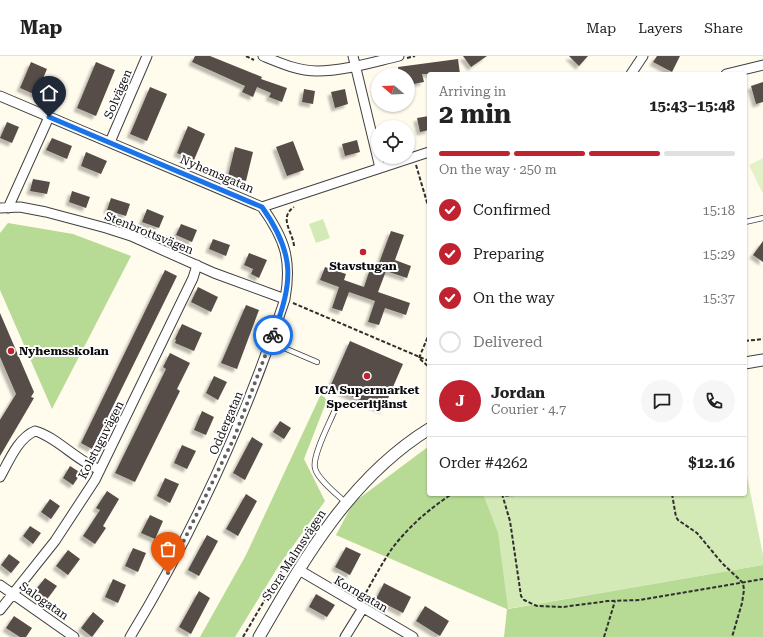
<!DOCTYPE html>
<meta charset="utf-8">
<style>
:root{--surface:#fff;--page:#f6f6f6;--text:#222;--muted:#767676;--line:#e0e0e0;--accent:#c0222f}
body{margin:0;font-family:"Roboto Serif",serif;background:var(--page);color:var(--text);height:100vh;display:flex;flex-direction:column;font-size:15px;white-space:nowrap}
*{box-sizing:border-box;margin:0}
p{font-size:13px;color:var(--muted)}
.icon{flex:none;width:22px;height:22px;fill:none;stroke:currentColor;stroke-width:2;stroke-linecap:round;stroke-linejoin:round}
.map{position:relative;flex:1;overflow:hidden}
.details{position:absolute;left:427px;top:16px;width:320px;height:424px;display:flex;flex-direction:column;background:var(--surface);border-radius:4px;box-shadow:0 1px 3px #0004}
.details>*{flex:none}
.needle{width:26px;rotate:289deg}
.fabs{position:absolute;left:371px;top:12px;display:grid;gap:8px}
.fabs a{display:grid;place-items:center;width:44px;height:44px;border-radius:50%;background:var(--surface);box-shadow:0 1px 3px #0004;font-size:20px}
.pin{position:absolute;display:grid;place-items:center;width:34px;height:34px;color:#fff;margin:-41px -17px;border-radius:50% 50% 50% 0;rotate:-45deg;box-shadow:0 0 4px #0007}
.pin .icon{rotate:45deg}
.courier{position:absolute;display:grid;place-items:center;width:40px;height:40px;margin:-20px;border:3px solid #1a73e8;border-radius:50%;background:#fff;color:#222;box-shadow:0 1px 5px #0007}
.overview em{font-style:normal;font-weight:700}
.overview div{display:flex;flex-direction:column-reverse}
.overview{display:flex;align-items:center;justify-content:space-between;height:68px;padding:0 12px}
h1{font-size:26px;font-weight:700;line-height:30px}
.bar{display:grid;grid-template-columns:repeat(4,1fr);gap:6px 4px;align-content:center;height:48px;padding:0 12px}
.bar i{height:5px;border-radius:3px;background:var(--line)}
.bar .on{background:var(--accent)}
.bar p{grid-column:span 4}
.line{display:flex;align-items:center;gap:10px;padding:0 12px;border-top:1px solid var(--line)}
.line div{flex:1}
.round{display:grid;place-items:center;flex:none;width:42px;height:42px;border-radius:21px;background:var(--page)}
ol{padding:0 12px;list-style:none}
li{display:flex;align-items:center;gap:12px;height:44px}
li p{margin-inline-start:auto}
li .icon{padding:4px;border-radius:50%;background:var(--accent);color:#fff;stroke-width:4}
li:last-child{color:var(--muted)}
li i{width:22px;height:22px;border:2px solid var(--line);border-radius:50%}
header{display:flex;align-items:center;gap:24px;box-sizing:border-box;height:56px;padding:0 20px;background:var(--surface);border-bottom:1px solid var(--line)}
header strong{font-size:19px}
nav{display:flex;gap:22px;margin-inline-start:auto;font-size:14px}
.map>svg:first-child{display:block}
.green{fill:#d3eab6}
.forest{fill:#b7db95}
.pitch{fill:#e4f1c8}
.building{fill:#564d49;filter:url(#shadow)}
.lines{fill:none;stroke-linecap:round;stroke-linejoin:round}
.service-casing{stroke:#404040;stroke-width:6}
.minor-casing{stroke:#404040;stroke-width:11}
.tertiary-casing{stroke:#404040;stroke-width:13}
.path{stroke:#2f2f2f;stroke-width:2;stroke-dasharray:4 2;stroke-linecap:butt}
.service{stroke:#fff;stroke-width:4.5}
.minor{stroke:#fff;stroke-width:9}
.tertiary{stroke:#fff;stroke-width:11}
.done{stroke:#62605b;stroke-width:4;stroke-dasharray:0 7.2}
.route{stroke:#1a73e8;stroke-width:5}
.poi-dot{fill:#c0222f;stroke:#fff;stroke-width:1.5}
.labels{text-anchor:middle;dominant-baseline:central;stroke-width:4;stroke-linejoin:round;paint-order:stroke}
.street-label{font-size:12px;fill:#0d0d0d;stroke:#fff}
.poi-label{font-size:12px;font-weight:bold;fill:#0d0d0d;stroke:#fff}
</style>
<header>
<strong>Map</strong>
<nav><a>Map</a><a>Layers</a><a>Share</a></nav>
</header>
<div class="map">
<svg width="763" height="581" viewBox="0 0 763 581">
<defs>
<filter id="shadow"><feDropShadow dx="-3.5" dy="3.5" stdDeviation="1" flood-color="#0004"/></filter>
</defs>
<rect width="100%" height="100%" fill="#fffbed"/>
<!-- green -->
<path class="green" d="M323,163L330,182L316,187L309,168Z
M429,390V438H745V410L763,499V509L507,553L336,479Z"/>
<!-- forest -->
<path class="forest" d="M8,167L73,178L131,200L52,353L0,234V177Z
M321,338L327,344L304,403L325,445L278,511L235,581H200L246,499Z
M429,390V438H483L498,477L508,553L763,509V581H504L507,553L336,479L353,447Z"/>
<!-- pitch -->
<path class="pitch" d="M763,102V136H762L749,109Z"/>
<!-- building -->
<path class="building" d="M195,0H210L262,21L261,23L287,32L282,46L269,41L271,37L257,31L253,41L242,36L245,30L192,6Z
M463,0H487L471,11Z
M569,0H588L579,10Z
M657,0H680L672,16L653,6Z
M458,3L460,18H422L424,26L408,29V19H399L398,11Z
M31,6L47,13L36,39L20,32Z
M96,6L115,14L96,60L77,52Z
M763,26V46L756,48L751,30Z
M150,31L167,38L147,85L130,78Z
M304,33L315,35L313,48L302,46Z
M345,33L348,48L335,52L331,36Z
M429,60V74L420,76L417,62Z
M7,66L19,71L12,87L0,82Z
M188,70L205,78L194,104L177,97Z
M52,82L72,90L67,103L46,94Z
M357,84L360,96L345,100L342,88Z
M293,85L304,114L287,120L276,91Z
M235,91L253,96L246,125L228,120Z
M86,96L107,105L101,118L81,110Z
M33,123L50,126L47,138L30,135Z
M72,135L90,141L86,152L69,146Z
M111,142L130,148L126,160L107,154Z
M147,153L164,160L159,172L142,166Z
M181,168L197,174L192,186L176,179Z
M391,175L404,179L395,204L411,210L407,222L386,215L378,236L410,247L406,259L385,252L379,269L368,266L375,245L349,236L342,255L332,252L339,231L320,224L325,211L346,218L344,224L364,231L370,213L376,215Z
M213,183L230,189L226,200L209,193Z
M763,185V206L753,199Z
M249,197L267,204L259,222L251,218L253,213L244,209Z
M165,214L177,220L92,393L81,387Z
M198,231L218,241L211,256L191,246Z
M246,249L259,254L237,313L221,307Z
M0,257L34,336L31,341L34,342L0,400V364L16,338L0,301Z
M182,268L202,277L194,295L175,287L176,284L175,283Z
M350,285L403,308L383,354L330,331Z
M170,297L190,307L177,333L180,335L135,426L115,417L166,313L163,311Z
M214,320L227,326L218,344L206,337Z
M202,355L214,361L206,379L194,374Z
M280,365L291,372L284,383L273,376Z
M252,381L263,388L245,424L233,417Z
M182,389L196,395L187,413L174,407Z
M70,410L81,417L73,429L63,422Z
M165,422L179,428L170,447L157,440Z
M107,435L119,443L103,470L106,472L95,488L83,480L100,454L96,452Z
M246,438L257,445L238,480L226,473Z
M50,443L60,450L51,463L41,456Z
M150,459L163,465L155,483L141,477Z
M30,470L41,477L33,488L23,480Z
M207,479L218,485L199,520L188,514Z
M346,491L361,498L350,519L335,511Z
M133,492L146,497L138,516L125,510Z
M68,494L80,503L68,519L56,510Z
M9,498L20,506L11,517L1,509Z
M45,522L57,530L45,546L33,537Z
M113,523L126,529L118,547L105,541Z
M384,527L411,541L403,557L376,543Z
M199,535L210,542L191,578L179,571Z
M316,538L335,549L327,561L309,551Z
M425,550L449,565L440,580L416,565Z
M93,556L104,565L92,581L81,572Z
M14,560L32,572L26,581H20L6,572Z"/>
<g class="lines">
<!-- service casing -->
<g class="service-casing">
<path id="service" d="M745,166L763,162
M270,286L317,306
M334,356C329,368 312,400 315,412C317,423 338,439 346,447"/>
</g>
<!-- minor casing -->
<g class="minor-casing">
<path id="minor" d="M263,0C280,7 298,15 317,15C344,15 373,6 399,0
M353,0L380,112
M631,18L643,0
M726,18L763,9
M0,40L262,151L429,96
M110,86L147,0
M0,152L20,151L46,156L106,172L131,180L214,217L285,243
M8,152L49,61
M0,421C9,405 18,382 35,375C55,380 77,405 100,414
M299,514L413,581
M0,529L74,581
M0,554L55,485L95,424L193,222L197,209
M130,581C195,474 246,362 285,243C292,204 285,183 262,151
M345,581L363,552"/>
</g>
<!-- tertiary casing -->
<g class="tertiary-casing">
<path id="tertiary" d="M745,307L763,304
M259,581C304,503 350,422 429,373"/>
</g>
<!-- path -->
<path class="path" d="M246,0L254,4
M407,2L415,0
M416,109L429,153
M294,190C293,176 278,162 294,151
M293,247L429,305
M745,285L763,283
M419,302L429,278
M420,303L429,311
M500,438L503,440L523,438
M502,438L510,465L521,540L524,544L537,550L563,551L608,545L640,544L763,523
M672,438L676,461L678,464L697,477L722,507L743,527L744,534L742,547L732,581
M363,542C372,526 381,509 391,494C407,472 430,452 452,438
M243,581L284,511L323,459
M604,581L615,545"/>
<!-- service -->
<use href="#service" class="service"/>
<!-- minor -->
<use href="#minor" class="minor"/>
<!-- tertiary -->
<use href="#tertiary" class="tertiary"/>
</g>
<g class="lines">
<!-- done -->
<path class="done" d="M168,517L234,382L273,279"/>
<!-- route -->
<path class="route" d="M49,61L262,151C296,199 293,226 273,279"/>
</g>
<!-- markers -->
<g class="poi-dot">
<circle cx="363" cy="196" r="4"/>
<circle cx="11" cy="295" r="4"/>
<circle cx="367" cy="320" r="4"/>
</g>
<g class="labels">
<!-- street labels -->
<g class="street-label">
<text transform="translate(118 38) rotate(-67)">Solvägen</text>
<text transform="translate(217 118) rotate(23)">Nyhemsgatan</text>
<text transform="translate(149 177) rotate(22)">Stenbrottsvägen</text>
<text transform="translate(226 367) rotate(-67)">Oddergatan</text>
<text transform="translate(101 384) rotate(-63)">Kolstuguvägen</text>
<text transform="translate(294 499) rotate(-57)">Stora Malmsvägen</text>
<text transform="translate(361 538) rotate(30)">Korngatan</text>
<text transform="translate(44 545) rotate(35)">Salogatan</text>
</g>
<!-- poi labels -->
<g class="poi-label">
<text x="363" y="210">Stavstugan</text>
<text x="19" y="295" text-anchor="start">Nyhemsskolan</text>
<text x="367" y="334">ICA Supermarket<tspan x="367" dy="14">Speceritjänst</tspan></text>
</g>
</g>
</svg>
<div class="fabs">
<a><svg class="needle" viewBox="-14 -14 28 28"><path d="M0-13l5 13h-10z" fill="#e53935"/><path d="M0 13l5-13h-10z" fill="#767676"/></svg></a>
<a><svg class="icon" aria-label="locate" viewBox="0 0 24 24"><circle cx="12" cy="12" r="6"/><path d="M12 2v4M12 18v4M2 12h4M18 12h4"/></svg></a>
</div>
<div class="pin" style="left:168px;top:517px;background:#ea580c"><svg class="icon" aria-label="bag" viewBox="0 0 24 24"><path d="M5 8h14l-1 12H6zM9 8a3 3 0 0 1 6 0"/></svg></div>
<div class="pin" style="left:49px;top:61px;background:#1f2937"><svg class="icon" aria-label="home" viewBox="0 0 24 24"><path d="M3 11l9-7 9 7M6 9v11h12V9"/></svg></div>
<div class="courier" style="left:273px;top:279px"><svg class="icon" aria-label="bike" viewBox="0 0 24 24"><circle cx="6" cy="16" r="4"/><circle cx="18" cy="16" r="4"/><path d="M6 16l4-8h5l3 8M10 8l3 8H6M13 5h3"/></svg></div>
<section class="details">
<div class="overview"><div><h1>2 min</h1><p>Arriving in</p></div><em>15:43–15:48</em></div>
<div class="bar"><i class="on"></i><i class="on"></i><i class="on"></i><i></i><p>On the way · 250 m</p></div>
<ol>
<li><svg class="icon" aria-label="check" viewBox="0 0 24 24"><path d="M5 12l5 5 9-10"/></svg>Confirmed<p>15:18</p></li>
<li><svg class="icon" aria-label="check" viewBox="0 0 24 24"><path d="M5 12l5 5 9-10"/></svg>Preparing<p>15:29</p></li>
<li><svg class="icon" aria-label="check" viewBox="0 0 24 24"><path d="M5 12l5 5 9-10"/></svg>On the way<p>15:37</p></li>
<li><i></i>Delivered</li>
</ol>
<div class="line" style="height:72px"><b class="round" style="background:var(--accent);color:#fff">J</b><div><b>Jordan</b><p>Courier · 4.7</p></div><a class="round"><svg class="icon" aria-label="chat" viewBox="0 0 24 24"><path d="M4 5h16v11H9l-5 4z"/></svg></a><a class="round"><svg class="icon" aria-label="phone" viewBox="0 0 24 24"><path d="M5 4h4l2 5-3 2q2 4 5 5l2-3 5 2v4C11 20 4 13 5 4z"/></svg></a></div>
<div class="line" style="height:52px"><div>Order #4262</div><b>$12.16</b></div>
</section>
</div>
